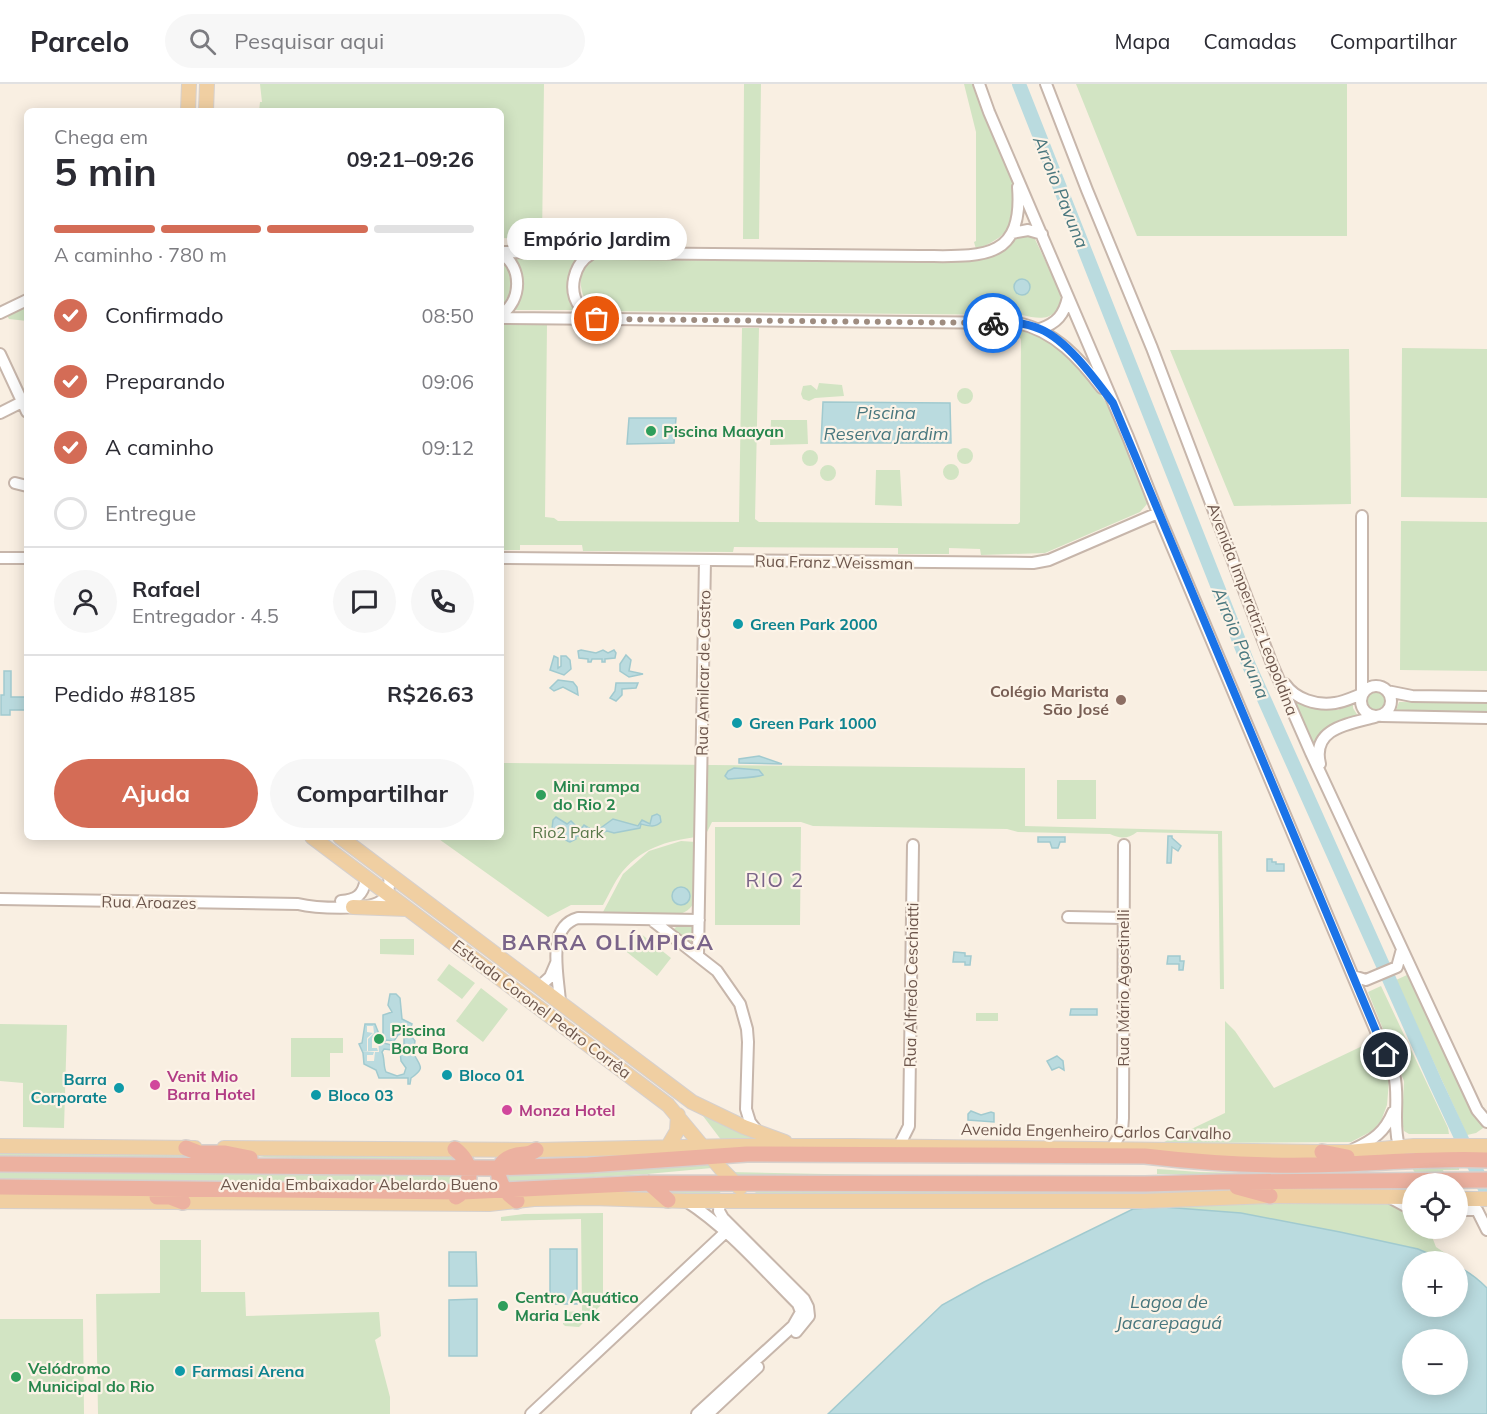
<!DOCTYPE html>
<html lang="pt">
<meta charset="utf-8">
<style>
:root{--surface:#fff;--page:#f7f7f7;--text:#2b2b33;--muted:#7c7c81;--line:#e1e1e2;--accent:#d46c56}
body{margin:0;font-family:Mulish,sans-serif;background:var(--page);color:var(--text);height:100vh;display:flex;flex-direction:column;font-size:22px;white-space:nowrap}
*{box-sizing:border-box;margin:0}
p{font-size:20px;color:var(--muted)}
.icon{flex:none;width:33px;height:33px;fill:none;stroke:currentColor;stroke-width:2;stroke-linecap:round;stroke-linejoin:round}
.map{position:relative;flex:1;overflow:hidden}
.sheet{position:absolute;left:24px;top:24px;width:480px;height:732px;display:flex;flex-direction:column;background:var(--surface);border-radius:9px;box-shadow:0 3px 15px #0003}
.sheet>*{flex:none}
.tools{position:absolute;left:1402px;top:1089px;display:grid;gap:12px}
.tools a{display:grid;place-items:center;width:66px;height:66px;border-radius:50%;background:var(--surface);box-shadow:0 3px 15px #0003;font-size:30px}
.pin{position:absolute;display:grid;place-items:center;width:51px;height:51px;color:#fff;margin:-26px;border:3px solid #fff;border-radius:50%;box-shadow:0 2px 6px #0007}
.courier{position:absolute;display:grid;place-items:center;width:60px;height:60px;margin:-30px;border:4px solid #1a73e8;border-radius:50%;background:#fff;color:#222;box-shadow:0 2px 8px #0007}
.bubble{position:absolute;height:42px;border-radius:21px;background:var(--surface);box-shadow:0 3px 15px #0003;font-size:20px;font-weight:700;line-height:42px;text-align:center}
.head em{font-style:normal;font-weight:700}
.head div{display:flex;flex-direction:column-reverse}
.head{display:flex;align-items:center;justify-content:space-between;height:102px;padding:0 30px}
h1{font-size:39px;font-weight:700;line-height:45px}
.bar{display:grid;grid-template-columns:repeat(4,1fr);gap:9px 6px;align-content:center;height:72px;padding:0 30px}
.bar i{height:8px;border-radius:4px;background:var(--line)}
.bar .selected{background:var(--accent)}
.bar p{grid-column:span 4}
.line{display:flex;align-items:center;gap:15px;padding:0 30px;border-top:2px solid var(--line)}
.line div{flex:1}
.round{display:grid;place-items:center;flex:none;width:63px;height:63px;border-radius:32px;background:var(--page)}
ol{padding:0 30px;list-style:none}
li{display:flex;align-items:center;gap:18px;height:66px}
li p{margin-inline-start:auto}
li .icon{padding:6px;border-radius:50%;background:var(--accent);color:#fff;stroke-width:4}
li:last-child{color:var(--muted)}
li i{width:33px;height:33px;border:3px solid var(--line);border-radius:50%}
.button{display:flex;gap:12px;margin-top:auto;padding:12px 30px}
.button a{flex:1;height:69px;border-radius:36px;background:var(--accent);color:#fff;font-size:24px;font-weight:700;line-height:69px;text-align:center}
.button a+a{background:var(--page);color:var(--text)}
header{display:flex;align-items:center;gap:36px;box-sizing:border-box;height:84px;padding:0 30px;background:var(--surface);border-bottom:2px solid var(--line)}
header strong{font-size:28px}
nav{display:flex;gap:33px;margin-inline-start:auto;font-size:21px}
.search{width:420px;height:54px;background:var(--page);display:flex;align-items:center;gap:15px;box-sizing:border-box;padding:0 21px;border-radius:33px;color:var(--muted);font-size:22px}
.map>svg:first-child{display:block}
.green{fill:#d2e4c3}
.water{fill:#badbdf;stroke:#a1cacf;stroke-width:1.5;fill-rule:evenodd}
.pier{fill:#f9efe2}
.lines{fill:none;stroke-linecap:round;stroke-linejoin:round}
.river{stroke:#badbdf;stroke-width:14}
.minor-casing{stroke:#c7b6ab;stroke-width:14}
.major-casing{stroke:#d6d0cd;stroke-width:16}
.highway-casing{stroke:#d6d0cd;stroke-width:18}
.minor{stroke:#fff;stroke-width:10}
.major{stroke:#f0cfa2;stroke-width:14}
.highway{stroke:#ecb1a0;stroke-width:15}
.done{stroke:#9e8c80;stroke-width:6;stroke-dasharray:0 10.8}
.route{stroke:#1a73e8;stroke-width:8}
.leisure-dot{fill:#2e9e5b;stroke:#fcf3e7;stroke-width:2}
.culture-dot{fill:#0f9aa8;stroke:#fcf3e7;stroke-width:2}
.education-dot{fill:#8d6e63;stroke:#fcf3e7;stroke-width:2}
.hotel-dot{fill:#d1479c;stroke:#fcf3e7;stroke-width:2}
.labels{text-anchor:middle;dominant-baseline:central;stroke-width:4.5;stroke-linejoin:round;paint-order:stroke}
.leisure-label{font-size:16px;font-weight:bold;fill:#27864d;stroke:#fcf3e7;text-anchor:start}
.street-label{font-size:16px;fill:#6d564c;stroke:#fcf3e7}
.culture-label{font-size:16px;font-weight:bold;fill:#0d838f;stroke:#fcf3e7;text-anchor:start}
.education-label{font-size:16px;font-weight:bold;fill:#785e54;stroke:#fcf3e7;text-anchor:end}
.park-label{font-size:16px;fill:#587749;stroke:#fcf3e7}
.hotel-label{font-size:16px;font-weight:bold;fill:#b23c85;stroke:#fcf3e7;text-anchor:start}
.water-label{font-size:18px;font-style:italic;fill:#49777e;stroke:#fcf3e7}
.quarter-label{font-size:20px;letter-spacing:1.5px;fill:#7a6489;stroke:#fcf3e7}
.district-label{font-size:22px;font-weight:bold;letter-spacing:1.5px;fill:#7a6489;stroke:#fcf3e7}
</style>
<header>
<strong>Parcelo</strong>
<div class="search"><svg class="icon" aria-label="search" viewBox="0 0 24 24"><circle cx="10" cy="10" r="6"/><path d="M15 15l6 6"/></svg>Pesquisar aqui</div>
<nav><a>Mapa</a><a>Camadas</a><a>Compartilhar</a></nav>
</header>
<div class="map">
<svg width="1487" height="1330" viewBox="0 0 1487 1330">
<rect width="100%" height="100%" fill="#f9efe2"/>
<!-- green -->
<path class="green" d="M260,0H544L542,155L501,154V27H259L260,18H262Z
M744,0H761L759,155H743Z
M964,0H976C984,20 991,41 999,61C1016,105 1034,145 976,165L974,158L976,157V48Z
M1076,0H1347V152H1137Z
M1013,151H1033L1061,210C1059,237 1042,236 1022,231L595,227C577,214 575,183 595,173L963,176Z
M514,172L579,173C561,188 570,209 578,226H514C526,208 525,190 514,172Z
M501,173C516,189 514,207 501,223Z
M27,220V237L9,235L6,230Z
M501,240H547L545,433L554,434L558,437L739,438L742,244H759L755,435L759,438L1018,440L1020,438L1021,255L1015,249L1016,241C1024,244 1033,246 1041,251C1102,283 1123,355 1147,414V420L1140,428L1045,469L981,471L980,465L949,464V470H898V464L734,463L733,468L583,467L582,461H520V466H501Z
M1402,264L1487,265V414L1401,413Z
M1349,265L1351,420L1234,422L1170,266Z
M819,299L842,301L844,312L815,314L809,317L803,315L801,310L803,302L811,301L817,306Z
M957 312a8 8 0 1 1 16 0a8 8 0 1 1-16 0Z
M771,336H807L808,360L770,361Z
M957 372a8 8 0 1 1 16 0a8 8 0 1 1-16 0Z
M802 374a8 8 0 1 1 16 0a8 8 0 1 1-16 0Z
M943 388a8 8 0 1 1 16 0a8 8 0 1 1-16 0Z
M820 389a8 8 0 1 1 16 0a8 8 0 1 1-16 0Z
M876,386H900L902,422L875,421Z
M1401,437L1487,438V587L1400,586Z
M1364 617a11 11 0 1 1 22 0a11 11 0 1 1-22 0Z
M1294,618L1338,626L1353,619V624L1358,632C1337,633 1321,647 1313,665Z
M1399,618L1487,619V629H1395Z
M501,679L1025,684V742L1222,747L1224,905H1220L1218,750L1137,748C1128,755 1120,755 1110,750L1018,748L1007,745L813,742L801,738H712L705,752C671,756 645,761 622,788C614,798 609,811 603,821H571L548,833L436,753H501Z
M1057,696H1096V735H1057Z
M715,743H801L800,841H715Z
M681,757L696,758L695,816C691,826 685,829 675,831L603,828L623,790L649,767Z
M677,842H693L696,845V861L692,862L673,846Z
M640,849L671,874L657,892L623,865Z
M380,855H414V871L380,870Z
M449,880L475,899L462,915L437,896Z
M1407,891L1467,1016L1486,1042L1476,1049L1467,1051L1396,896Z
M1381,902L1448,1044L1449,1050H1409L1404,1047L1402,1038L1404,997L1368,908Z
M481,904L508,925L483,958L456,937Z
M976,929H998V937H976Z
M1225,937L1235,947L1274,1004L1375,956L1389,997L1387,1021L1381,1037L1372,1047L1351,1058L1162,1059L1225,1029Z
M0,940L67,941L64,1044L23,1043V999L0,997Z
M291,954H343V969H330V993H291Z
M697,1024L773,1056L722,1057Z
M0,1065L219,1072L246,1075L0,1074Z
M237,1069L445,1070L459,1076L402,1079L332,1075L264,1073Z
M710,1081L712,1084L647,1090L505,1098L504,1091Z
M1459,1083V1086H1443L1444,1089H1415L1412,1084Z
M0,1085L463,1091L461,1099L0,1095Z
M1157,1085L1199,1088L1319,1090H1157Z
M729,1088L875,1091L900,1094L740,1093Z
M726,1102L718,1111H671L661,1103Z
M1209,1102L1240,1107L1144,1114L760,1111L749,1105Z
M1209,1118L1413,1119V1144L1429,1145L1436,1163L1457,1177H1446L1418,1165L1241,1129L1163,1123Z
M603,1129V1219L579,1243L565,1242L563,1240V1228L582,1227L581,1135L501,1137V1133L524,1130Z
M160,1156H201V1208H245L246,1232L379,1228L381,1252L375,1256L390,1313V1330H98L96,1210L160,1209Z
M0,1235H83L84,1330H0Z"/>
<!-- water -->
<path class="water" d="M1014 203a8 8 0 1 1 16 0a8 8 0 1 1-16 0Z
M823,318L950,319L951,359H821Z
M629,334H676L674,359L627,360Z
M581,566L596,569L603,566L608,569L614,566L616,569L615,574L605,575V578H602V575H592L591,578H588V575L579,574L578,567Z
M626,571L631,576L629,587L643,590L629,593L620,587V580Z
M554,572L558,574V584L561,582V572H566L570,576L571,585L564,591L550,586Z
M4,587H11V613H27V626H10V631H1V611H4Z
M558,596L573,598L577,603L578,611L563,603L554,607L550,604Z
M616,599H638L636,604L622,605V611L616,617L610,614L615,607Z
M759,672L782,680L739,679V675Z
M734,684L759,686L763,691C755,694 737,694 728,695L725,692L728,687Z
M657,730L660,732L661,738C655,744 649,742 641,740L640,744L614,749L607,747L595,751L576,752V755L570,758C562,756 560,747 552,745L553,736L556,733L567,740L571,737L580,746L584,741L595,748L613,735L638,742L642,736L650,740L652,732Z
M1168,752H1172V754L1181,762L1178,767L1172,763L1171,779H1167Z
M1038,753H1065V758H1060L1058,764H1052L1050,758H1038Z
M1267,775H1272V778H1276V780H1284V787H1267Z
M672 812a9 9 0 1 1 18 0a9 9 0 1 1-18 0Z
M954,868L965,869V872H971L970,881H965V878H953Z
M1168,872H1180V877H1184L1183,886H1179V880H1167Z
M390,910H396L400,914L402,935L412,940L409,949L415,957L413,968C419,982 427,983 411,994L410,1000H408V994H379L376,986L364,980L363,969L359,960L362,959L365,940H375L379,950H383V931L392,928L388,921ZM401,950L404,953V962L398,963L384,959L386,956L394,957L398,951ZM384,965L400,967L401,977L406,984L404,990L397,992L386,988C383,982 385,975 382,968Z
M1071,925H1097V931H1070Z
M1057,972L1063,977L1064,986L1059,983L1052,986L1047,977Z
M971,1027L981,1031L991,1028L994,1029V1038L968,1036V1030Z
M1163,1123L1241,1129L1340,1148L1418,1165L1446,1177L1413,1178V1222H1458V1183C1470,1188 1478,1195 1487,1204V1330H828L942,1221L984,1198L1133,1125ZM1413,1256H1458V1300H1413Z
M577,1165V1220H550V1165Z
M449,1168H476L477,1202H449Z
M477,1215V1272H449V1216Z"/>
<!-- pier -->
<path class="pier" d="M373,940L374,949L368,955V967H378L377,964H372V954H378L379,968H375L374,977H367V971H373L374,968L362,967H367V954L373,949L367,948V942H373Z"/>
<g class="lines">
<!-- river -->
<path class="river" d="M1019,0L1247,577L1436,1000L1487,1109"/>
<!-- minor casing -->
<g class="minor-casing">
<path id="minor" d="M979,0L989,28L1128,353L1158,429L1394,990C1400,1014 1392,1038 1399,1062
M1046,0L1087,106L1152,264L1272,580L1311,669L1477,1026L1487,1038
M1012,149L1028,146L1042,150
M501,168L920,172C978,172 1024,179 1018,103
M501,169C523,184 522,216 501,231
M591,170C574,180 567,206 580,223C584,228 591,231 596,235
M0,229L27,216
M501,234L1018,239C1055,247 1080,275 1102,304
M1040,245C1057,239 1064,231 1068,213
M0,270L27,328
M0,329L22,318
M15,399L27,402
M0,474H27
M501,474L1033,479L1049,476L1158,429
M1285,600C1295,615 1317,622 1335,619C1344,618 1354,613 1362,610V432
M1361 617a15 15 0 1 1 30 0a15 15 0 1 1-30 0Z
M1387,607L1412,612L1487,613
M1382,632L1487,634
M1320,680C1311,644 1349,640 1375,633
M0,815L298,820C314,824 368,827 381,817C389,812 390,800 389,791
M341,817C357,816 363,811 366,795
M1068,833L1124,834
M653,837L717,887L740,920L747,945L748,958L746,1025L750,1038L758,1048
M698,871L705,476
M1353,892L1366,896L1397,883L1402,865
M539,903L550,893L556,879
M560,919C559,893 545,843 578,834L699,836
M899,1062L909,1042L913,761
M1112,1064L1122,1047L1123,1034L1124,761
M1354,1065C1373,1056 1385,1048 1393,1028
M1389,1113L1413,1126
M720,1116L719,1127L723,1134L804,1215L808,1223L809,1232L796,1248
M686,1117C728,1144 762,1184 798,1220L801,1228L793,1242L697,1330
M1458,1126H1477L1487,1146
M531,1330L730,1144
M708,1330L758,1283"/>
</g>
<!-- major casing -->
<g class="major-casing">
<path id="major" d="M188,27L189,0
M206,27L207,0
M312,753L668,1021L722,1086L740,1104
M340,753L692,1018L744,1043L785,1058
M353,823L407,825
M0,1062L195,1064
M224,1064L536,1066L735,1062H852L1322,1068H1348L1414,1062H1487
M667,1064L677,1047L678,1031
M1458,1115H1487
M0,1117L489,1120L534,1115L592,1114L686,1117H1144L1270,1112L1413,1113"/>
</g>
<!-- highway casing -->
<g class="highway-casing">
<path id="highway" d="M186,1064L199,1069H225L250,1074
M455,1065C472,1078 475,1101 456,1113
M1322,1068L1347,1073
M0,1080L489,1084L588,1081L747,1070L1145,1072C1211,1080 1279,1083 1346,1080C1393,1078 1440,1074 1487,1076
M649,1099L668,1116
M0,1103L462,1108L649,1099L1145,1100L1220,1098L1487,1096
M1237,1103L1270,1112
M157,1113H170L183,1118
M517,1117C501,1106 487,1082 513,1072C522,1069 528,1072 536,1066"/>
</g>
<!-- minor -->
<use href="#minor" class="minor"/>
<!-- major -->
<use href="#major" class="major"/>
<!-- highway -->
<use href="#highway" class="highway"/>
</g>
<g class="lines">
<!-- done -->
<path class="done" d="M597,235L993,239"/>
<!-- route -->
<path class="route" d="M993,239C1009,238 1024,238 1040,245C1067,256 1095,295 1113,319L1386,971"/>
</g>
<!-- markers -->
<g class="leisure-dot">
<circle cx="651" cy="347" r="6"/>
<circle cx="541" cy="711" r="6"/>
<circle cx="379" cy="955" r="6"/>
<circle cx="503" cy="1222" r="6"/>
<circle cx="16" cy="1293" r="6"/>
</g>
<g class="culture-dot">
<circle cx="738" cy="540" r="6"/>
<circle cx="737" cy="639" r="6"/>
<circle cx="447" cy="991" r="6"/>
<circle cx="119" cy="1004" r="6"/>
<circle cx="316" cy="1011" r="6"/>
<circle cx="180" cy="1287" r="6"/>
</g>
<circle class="education-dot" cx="1121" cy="616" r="6"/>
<g class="hotel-dot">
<circle cx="155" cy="1001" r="6"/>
<circle cx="507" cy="1026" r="6"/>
</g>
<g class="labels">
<!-- leisure labels -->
<g class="leisure-label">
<text x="663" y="347">Piscina Maayan</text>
<text x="553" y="702">Mini rampa<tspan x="553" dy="18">do Rio 2</tspan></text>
<text x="391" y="946">Piscina<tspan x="391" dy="18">Bora Bora</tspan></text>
<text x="515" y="1213">Centro Aquático<tspan x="515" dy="18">Maria Lenk</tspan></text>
<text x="28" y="1284">Velódromo<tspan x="28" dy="18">Municipal do Rio</tspan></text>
</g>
<!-- street labels -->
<g class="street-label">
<text transform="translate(834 478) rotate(1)">Rua Franz Weissman</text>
<text transform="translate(1253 525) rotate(69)">Avenida Imperatriz Leopoldina</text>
<text transform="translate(703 589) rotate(-89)">Rua Amilcar de Castro</text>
<text transform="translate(149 818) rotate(1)">Rua Aroazes</text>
<text transform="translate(911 901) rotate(-89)">Rua Alfredo Ceschiatti</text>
<text transform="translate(1123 904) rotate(-90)">Rua Mário Agostinelli</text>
<text transform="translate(542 925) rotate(37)">Estrada Coronel Pedro Corrêa</text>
<text transform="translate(1096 1047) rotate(1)">Avenida Engenheiro Carlos Carvalho</text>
<text x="359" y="1100">Avenida Embaixador Abelardo Bueno</text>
</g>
<!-- culture labels -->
<g class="culture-label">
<text x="750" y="540">Green Park 2000</text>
<text x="749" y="639">Green Park 1000</text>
<text x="459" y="991">Bloco 01</text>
<text x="107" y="995" text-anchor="end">Barra<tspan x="107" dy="18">Corporate</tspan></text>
<text x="328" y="1011">Bloco 03</text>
<text x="192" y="1287">Farmasi Arena</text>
</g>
<!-- education labels -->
<g class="education-label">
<text x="1109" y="607">Colégio Marista<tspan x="1109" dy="18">São José</tspan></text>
</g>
<!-- park labels -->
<g class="park-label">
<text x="568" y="748">Rio2 Park</text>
</g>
<!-- hotel labels -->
<g class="hotel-label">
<text x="167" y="992">Venit Mio<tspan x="167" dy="18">Barra Hotel</tspan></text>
<text x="519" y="1026">Monza Hotel</text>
</g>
<!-- water labels -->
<g class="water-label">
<text transform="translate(1061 108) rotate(68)">Arroio Pavuna</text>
<text x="886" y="328">Piscina<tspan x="886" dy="21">Reserva jardim</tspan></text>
<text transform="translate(1241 559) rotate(67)">Arroio Pavuna</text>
<text x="1169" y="1217">Lagoa de<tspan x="1169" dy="21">Jacarepaguá</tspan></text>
</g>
<!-- quarter labels -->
<g class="quarter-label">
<text x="775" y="795">RIO 2</text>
</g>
<!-- district labels -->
<g class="district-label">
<text x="608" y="858">BARRA OLÍMPICA</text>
</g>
</g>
</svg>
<div class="tools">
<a><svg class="icon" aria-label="locate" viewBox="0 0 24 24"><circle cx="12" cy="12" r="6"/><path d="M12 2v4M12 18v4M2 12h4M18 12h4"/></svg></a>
<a>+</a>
<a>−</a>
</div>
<div class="pin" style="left:597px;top:235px;background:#ea580c"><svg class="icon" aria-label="bag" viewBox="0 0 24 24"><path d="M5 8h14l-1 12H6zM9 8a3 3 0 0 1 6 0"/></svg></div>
<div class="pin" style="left:1386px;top:971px;background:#1f2937"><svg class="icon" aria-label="home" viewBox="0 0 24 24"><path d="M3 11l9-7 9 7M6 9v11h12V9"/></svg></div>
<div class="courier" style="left:993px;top:239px"><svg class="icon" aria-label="bike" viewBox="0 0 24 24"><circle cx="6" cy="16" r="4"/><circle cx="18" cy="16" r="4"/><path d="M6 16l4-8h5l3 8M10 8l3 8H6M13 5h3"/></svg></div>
<div class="bubble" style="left:507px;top:134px;width:180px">Empório Jardim</div>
<section class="sheet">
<div class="head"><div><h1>5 min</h1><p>Chega em</p></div><em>09:21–09:26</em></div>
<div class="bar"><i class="selected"></i><i class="selected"></i><i class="selected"></i><i></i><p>A caminho · 780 m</p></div>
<ol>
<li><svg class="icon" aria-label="check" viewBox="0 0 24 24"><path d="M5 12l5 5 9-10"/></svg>Confirmado<p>08:50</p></li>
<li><svg class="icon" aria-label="check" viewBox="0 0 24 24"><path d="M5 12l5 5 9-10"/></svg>Preparando<p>09:06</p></li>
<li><svg class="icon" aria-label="check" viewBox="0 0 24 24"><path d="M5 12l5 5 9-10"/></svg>A caminho<p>09:12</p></li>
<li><i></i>Entregue</li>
</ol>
<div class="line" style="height:108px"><a class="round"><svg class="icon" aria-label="person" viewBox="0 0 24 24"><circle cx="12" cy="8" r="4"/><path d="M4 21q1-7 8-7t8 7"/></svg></a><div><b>Rafael</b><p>Entregador · 4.5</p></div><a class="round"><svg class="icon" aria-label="chat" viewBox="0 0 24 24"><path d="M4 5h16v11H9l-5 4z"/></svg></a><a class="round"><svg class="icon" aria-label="phone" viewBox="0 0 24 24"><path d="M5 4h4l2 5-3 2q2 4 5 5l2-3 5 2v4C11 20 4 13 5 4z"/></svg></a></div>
<div class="line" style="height:78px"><div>Pedido #8185</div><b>R$26.63</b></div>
<div class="button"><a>Ajuda</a><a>Compartilhar</a></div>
</section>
</div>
